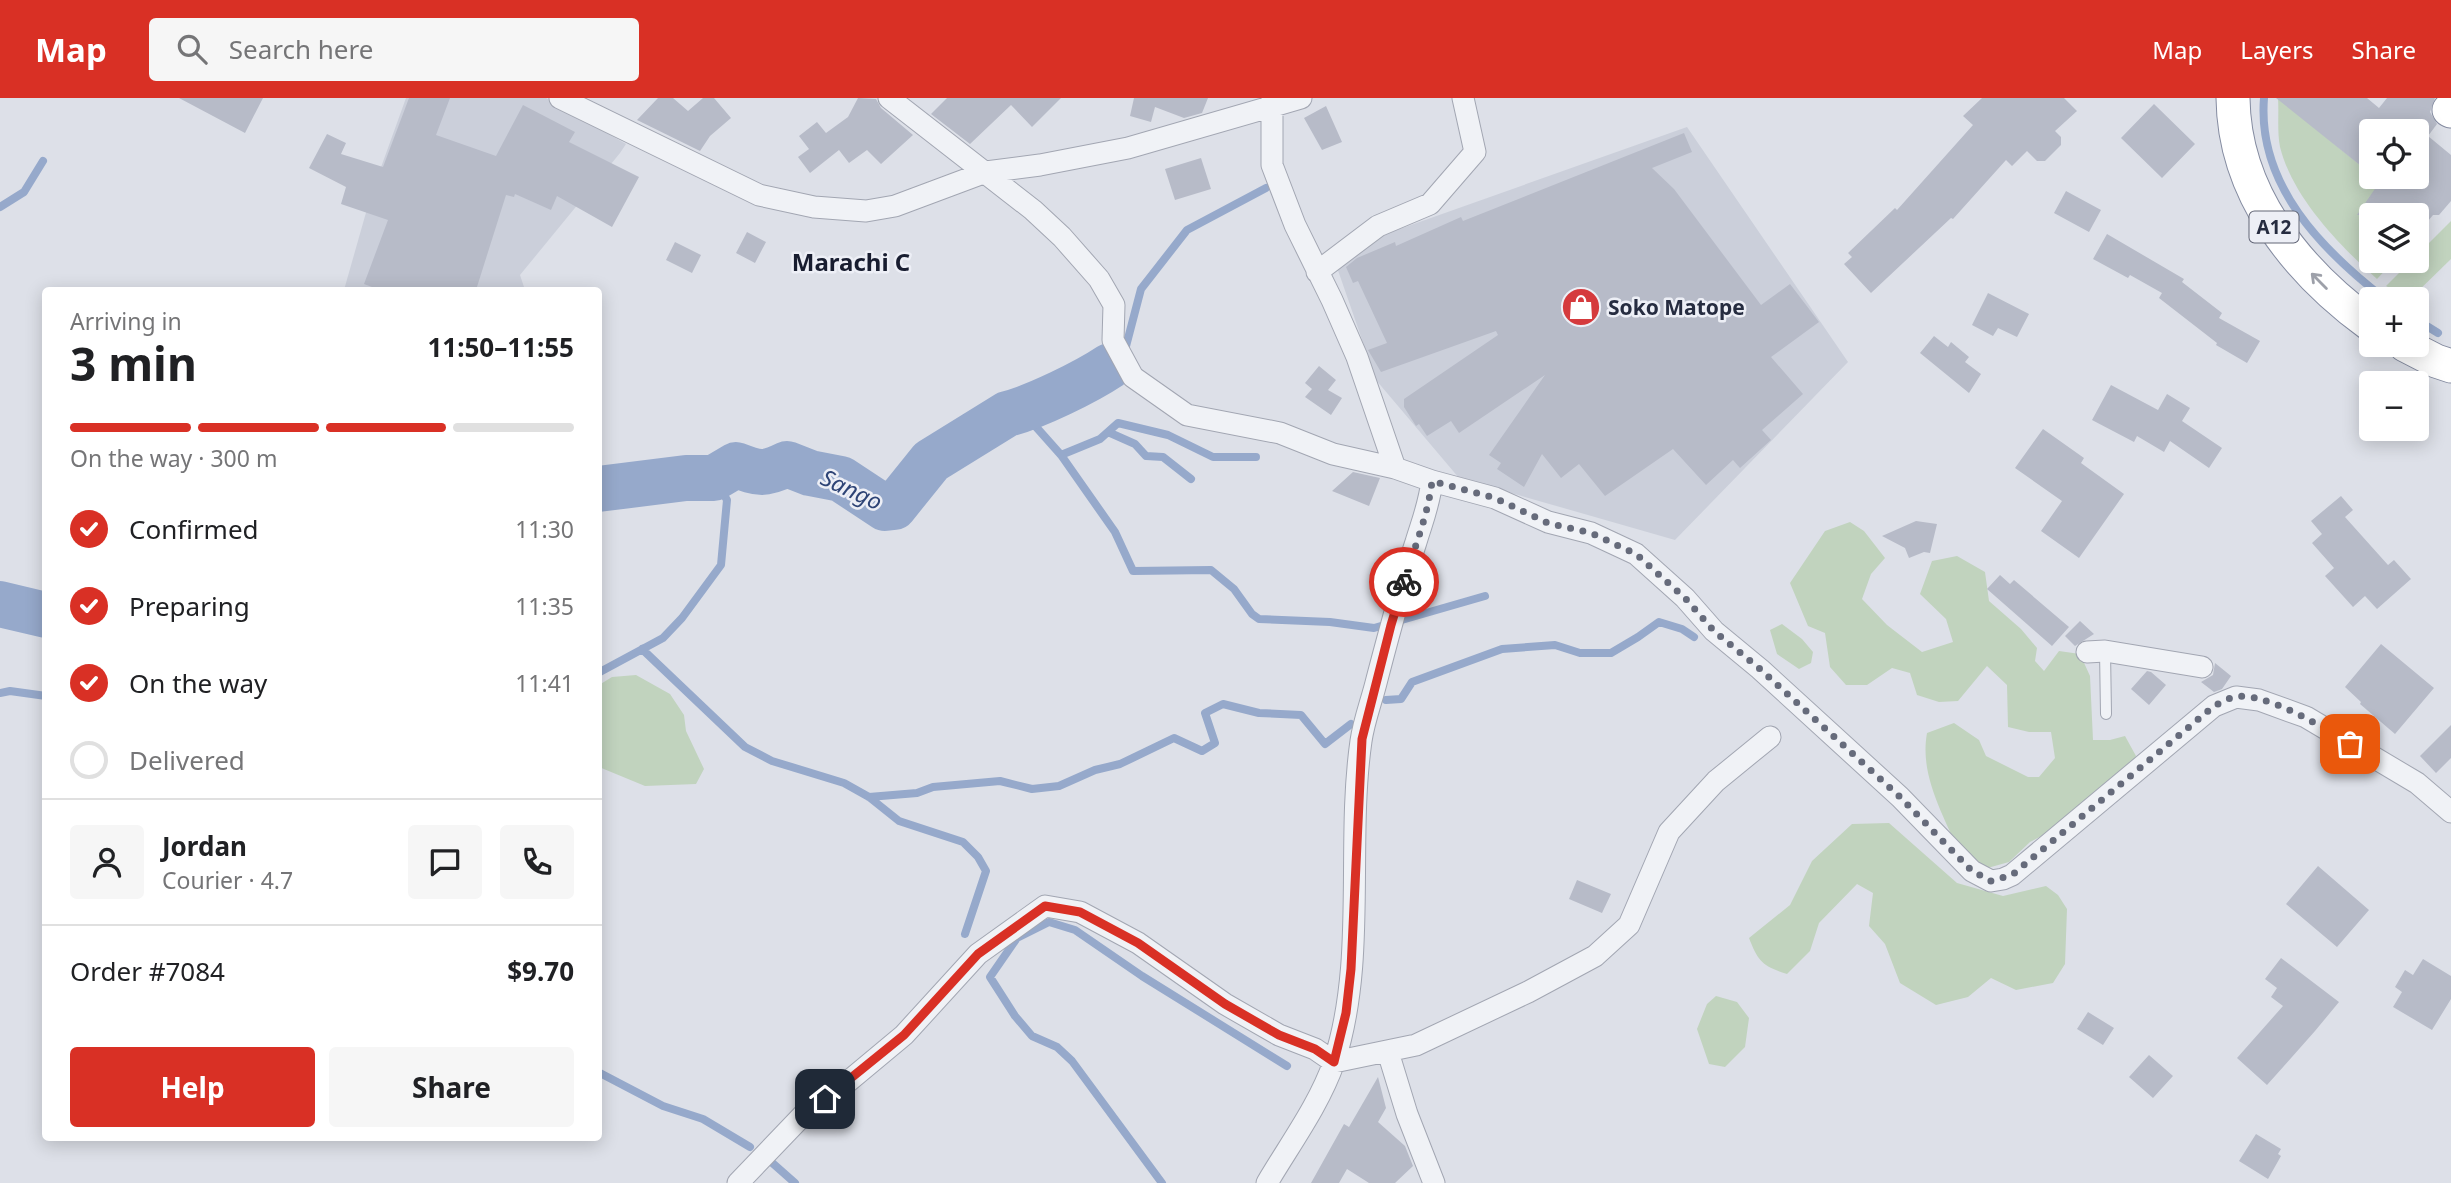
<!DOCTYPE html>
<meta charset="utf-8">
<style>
:root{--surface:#fff;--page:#f6f6f6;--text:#202124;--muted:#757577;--line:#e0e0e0;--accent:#d93025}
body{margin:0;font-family:"Noto Sans",sans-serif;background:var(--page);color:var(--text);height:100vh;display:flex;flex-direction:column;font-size:26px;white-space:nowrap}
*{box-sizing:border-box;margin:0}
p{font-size:23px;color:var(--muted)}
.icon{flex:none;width:38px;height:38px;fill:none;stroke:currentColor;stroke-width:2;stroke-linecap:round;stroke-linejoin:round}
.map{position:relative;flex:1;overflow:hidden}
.sheet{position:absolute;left:42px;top:189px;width:560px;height:854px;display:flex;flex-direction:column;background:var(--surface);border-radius:7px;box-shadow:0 4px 18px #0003}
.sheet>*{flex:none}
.fabs{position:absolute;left:2359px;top:21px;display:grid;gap:14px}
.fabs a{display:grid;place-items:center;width:70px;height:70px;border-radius:7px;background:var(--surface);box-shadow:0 4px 18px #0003;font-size:35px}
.pin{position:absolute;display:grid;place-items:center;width:60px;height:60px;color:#fff;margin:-30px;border-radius:14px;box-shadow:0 4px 10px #0006}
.courier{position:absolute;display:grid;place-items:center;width:70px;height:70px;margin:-35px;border:5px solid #d93025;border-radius:50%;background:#fff;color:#222;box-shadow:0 2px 9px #0007}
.overview em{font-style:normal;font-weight:700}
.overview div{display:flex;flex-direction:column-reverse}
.overview{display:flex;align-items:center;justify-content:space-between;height:119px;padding:0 28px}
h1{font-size:46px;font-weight:700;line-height:52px}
.bar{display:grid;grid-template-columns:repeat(4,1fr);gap:10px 7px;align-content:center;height:84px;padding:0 28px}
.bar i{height:9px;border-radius:5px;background:var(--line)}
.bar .current{background:var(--accent)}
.bar p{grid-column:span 4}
.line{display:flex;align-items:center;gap:18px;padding:0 28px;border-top:2px solid var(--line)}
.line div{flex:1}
.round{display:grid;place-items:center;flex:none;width:74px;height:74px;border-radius:7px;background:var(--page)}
ol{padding:0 28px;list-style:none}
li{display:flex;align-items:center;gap:21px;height:77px}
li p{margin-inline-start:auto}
li .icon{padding:7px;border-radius:50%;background:var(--accent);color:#fff;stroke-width:4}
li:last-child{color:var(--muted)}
li i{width:38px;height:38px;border:4px solid var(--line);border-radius:50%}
.button{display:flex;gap:14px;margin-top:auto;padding:14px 28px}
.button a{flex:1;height:80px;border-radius:7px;background:var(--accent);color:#fff;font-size:28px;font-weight:700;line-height:80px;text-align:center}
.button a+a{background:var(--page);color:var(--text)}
header{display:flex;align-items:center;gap:42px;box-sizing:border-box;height:98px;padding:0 35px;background:var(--accent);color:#fff}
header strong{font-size:33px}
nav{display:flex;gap:38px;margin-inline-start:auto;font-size:24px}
.search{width:490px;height:63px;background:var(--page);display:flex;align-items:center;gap:18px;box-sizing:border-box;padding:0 24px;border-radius:7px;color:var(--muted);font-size:26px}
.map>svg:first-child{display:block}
.built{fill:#cbcfda}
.green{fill:#c1d3be}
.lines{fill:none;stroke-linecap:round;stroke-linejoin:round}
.stream{stroke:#96a9cb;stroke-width:8}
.river{stroke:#96a9cb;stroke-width:46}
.building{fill:#b7bbc8}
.service-casing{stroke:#a2a6b2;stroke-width:12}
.minor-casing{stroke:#a2a6b2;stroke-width:23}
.trunk-casing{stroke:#848ba0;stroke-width:35}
.service{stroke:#f0f2f6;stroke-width:10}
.minor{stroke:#f0f2f6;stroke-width:21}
.trunk{stroke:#fff;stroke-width:33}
.oneway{stroke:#9da0a9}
.done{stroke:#666b7b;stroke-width:7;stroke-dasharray:0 12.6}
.route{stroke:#d93025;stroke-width:9}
.labels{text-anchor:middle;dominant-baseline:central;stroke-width:5;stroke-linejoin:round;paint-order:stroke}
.shield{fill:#edeff6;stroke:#626677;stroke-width:2}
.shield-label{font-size:19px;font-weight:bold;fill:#262c40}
.poi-label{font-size:21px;font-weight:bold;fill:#262c40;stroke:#edeff6;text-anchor:start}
.water-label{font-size:23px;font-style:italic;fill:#2e4476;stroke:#edeff6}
.quarter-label{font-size:24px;font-weight:bold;fill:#181d30;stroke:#edeff6}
</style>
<header>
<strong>Map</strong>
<div class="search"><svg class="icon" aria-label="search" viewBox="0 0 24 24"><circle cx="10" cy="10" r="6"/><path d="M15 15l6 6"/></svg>Search here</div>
<nav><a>Map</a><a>Layers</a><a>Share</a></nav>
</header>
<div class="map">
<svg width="2451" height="1085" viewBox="0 0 2451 1085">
<rect width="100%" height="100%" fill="#dde0e8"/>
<!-- built -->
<path class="built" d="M406,0H546L626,46L620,55L520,177L525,192H344L371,97Z
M1687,29L1848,264L1675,442L1459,380L1376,282L1332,155Z"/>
<!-- green -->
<path class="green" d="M2278,0L2371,76V79H2374L2400,99L2413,116L2371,117V163H2394L2377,181C2339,147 2293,100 2280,49C2277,34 2279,16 2278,0Z
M2451,123V161L2410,201L2386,188L2411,163H2417V157Z
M1850,424L1864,433L1885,460L1871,476L1862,501L1887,527L1922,554L1953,544L1946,521L1920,496L1932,463L1957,458L1985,474L1989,503L2021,531L2037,550L2035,563L2044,573L2059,553L2080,556L2090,578L2093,642H2110L2125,638L2136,658L2123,678L2051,733L2030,744L2009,764L1984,771L1961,759C1945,719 1919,679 1927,635L1954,625L1979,642L1986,658L2028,679H2039L2055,660L2051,634H2029L2008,629L2007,587L1987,568L1958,603L1939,604L1917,597L1910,575L1892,570L1867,587H1846L1830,569L1825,535L1808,528L1790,485L1825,433Z
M1782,526L1802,541L1813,554L1811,565L1799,571L1777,556L1770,532Z
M636,577L670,596L684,617L686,633L704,671L696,686L645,688L599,669V587L612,579Z
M1889,725L1957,785L2003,798L2046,788L2058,797L2067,811L2065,866L2053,885L2016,892L1991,880L1968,899L1936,907L1900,885L1885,846L1869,828L1873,795L1857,786L1819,825L1810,853L1787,876C1762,868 1758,863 1749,840L1790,807L1812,763L1852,726Z
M1716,898L1737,904L1749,920L1745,949L1725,969L1709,966L1697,931L1707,906Z"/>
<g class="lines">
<!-- stream -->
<path class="stream" d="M2264,0C2257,87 2322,152 2385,201
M0,109L24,94L43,63
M2417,222L2438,235
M1125,252L1141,191L1187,132L1266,90
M1021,312L1061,357L1100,341L1118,325L1168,337L1213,359H1256
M1108,334L1135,346L1146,358L1163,359L1191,381
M1061,357L1115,434L1133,473L1211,472L1234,491L1252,516L1259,521L1330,524L1374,530L1485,498
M642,551L745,649L772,663L844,685L869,699L899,723L963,744L978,759L986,773L965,836
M598,575L663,540L682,520L721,467L727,402L714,380
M0,595L10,593L46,598
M1386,602L1401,601L1412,584L1502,551L1555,547L1580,555H1611L1638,539L1659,524L1682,531L1694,539
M869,699L917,695L933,689L1000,683L1032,691L1059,688L1095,672L1120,666L1174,640L1202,653L1215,645L1205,615L1223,606L1259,615L1301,617L1325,646L1351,626
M598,974L663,1008L703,1021L750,1049
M769,1062L795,1085
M1162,1085L1072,963L1057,949L1032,938L1015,918L990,879L1017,840L1049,824L1075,832L1142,878L1287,968"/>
<!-- river -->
<path class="river" d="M598,391L686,380H714L736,367C760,376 764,377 787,366L810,375L841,381L885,410L894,409L931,363L1007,316C1035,309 1086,284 1110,268
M0,506L46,517"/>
</g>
<!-- building -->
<path class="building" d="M179,0H263L245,35Z
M409,0H450L436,37L496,58L523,7L575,34L569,44L639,79L612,129L557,98L551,112L515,96L514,99L506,97L476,192H380L364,186L388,122L341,106L346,89L309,70L327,36L346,45L341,56L383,69Z
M658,0H673L688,13L703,0H714L731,20L710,38L700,53L637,22Z
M858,0L876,1L881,10L913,37L881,66L867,52L849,65L839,52L810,75L798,59L809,51L799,38L817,24L826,35L848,19Z
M947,0H1061L1032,29L1011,7L970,46L931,16Z
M1134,0H1208L1202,15L1184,20L1155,9L1151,24L1130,18Z
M1982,0H2064L2077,13L2055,33L2061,39V47L2045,63H2037L2027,53L2012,68L2006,62L1953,121L1951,120L1871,195L1844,166L1852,159L1848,155L1895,110L1897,112L1973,27L1963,18Z
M2276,0H2367L2379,10L2387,0H2435L2430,14L2437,26L2428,38L2451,57V103L2439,117H2433L2417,136V117H2357L2383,79H2417V33H2371V76Z
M2154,6L2195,46L2162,80L2121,40Z
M1326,8L1342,44L1322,52L1304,20Z
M1684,35L1692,54L1652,70L1674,91L1761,207L1790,186L1819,224L1771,259L1803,296L1762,332L1771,342L1740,370L1733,362L1706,387L1673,351L1605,398L1579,366L1561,380L1542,356L1524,389L1497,371L1501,365L1489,357L1545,277L1459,335L1451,323L1427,338L1419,326L1416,328L1404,309V301L1498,237L1496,233L1381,274L1368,252L1387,245L1358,183L1353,185L1346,169L1357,160L1395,144L1396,148L1461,119L1463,123Z
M1201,60L1211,91L1175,102L1165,71Z
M2066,93L2101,112L2089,134L2054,115Z
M747,134L766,144L755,165L736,155Z
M2107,136L2184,181L2182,184L2222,215L2219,220L2260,243L2247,265L2216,247L2217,245L2159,200L2162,195L2130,177L2128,180L2093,161Z
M675,144L701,157L692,175L666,162Z
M1988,195L2029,216L2017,239L1998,230L1993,238L1972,227Z
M1934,238L1948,249L1951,244L1969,259L1965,264L1981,276L1969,295L1920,255Z
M1319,268L1336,282L1328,292L1342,300L1331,317L1305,299L1312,291L1305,285Z
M2111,287L2158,312L2167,296L2190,310L2182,323L2222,350L2209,370L2170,343L2164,354L2137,338L2134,344L2092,322Z
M2043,331L2084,360L2081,365L2124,396L2079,460L2041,433L2062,403L2015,370Z
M1353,374L1380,380L1369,408L1332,393Z
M2341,398L2353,412L2345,419L2388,467L2394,462L2411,481L2377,511L2365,498L2353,509L2325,478L2334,470L2312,445L2322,436L2311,423Z
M1916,423L1937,426L1930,455L1924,454L1909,460L1905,450L1882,438Z
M2000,477L2010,486L2014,482L2069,529L2052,548L1987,491Z
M2080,523L2094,536L2075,548L2065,538Z
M2381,546L2434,590L2395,636L2360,606L2361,604L2345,589Z
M2215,565L2231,578L2222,591L2214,594L2201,584L2213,577Z
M2147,573L2151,574L2166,587L2149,607L2131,591Z
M2451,627V660L2436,675L2420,658Z
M2318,768L2369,812L2337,849L2286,806Z
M1577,782L1611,796L1602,815L1569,801Z
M2281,860L2339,904L2315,933L2267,987L2237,960L2283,908L2271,899L2277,890L2265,881Z
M2423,861L2451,878V901L2432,932L2393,909L2402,894L2395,889L2405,872L2413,877Z
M2088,914L2114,930L2103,947L2077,931Z
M2149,957L2173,978L2153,1000L2129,979Z
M1378,979L1386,1010L1378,1024L1405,1048L1413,1068L1395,1085H1369L1347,1071L1339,1085H1311L1344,1026L1349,1029Z
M2256,1036L2281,1051L2278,1056L2281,1058L2268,1081L2239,1063Z"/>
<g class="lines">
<!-- service casing -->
<g class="service-casing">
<path id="service" d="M2105,553L2106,616"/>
</g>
<!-- minor casing -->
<g class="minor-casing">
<path id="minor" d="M560,0L759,97L814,109L866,113L895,108L986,74L1040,67L1128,50L1301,0
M889,0L1033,112L1062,139L1099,181L1114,207L1113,242L1133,279L1187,317L1280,335L1333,356L1395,370L1357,259L1332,202L1295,127L1272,67V0
M1317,174L1378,128L1430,106L1475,54L1463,0
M1395,370L1432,383
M2087,554L2105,553L2202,569
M1388,954L1407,1016L1434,1085
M738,1085L805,1015L844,987L904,937L978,856L1045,808L1080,814L1138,845L1225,906L1279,937L1315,951L1334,964L1416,947L1528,894L1595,858L1629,827L1669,734L1716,683L1770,639
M1267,1085C1290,1046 1319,1007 1334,964C1367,863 1346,748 1361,643C1364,622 1372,602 1377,581C1389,535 1401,489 1416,444C1423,421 1429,407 1432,383L1495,400L1548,424L1591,435L1636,456L1685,500L1714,533L1760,571L1900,699L1972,773L1991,783L2003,781L2012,777L2214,608L2236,599L2259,602L2306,619L2417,685L2451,714"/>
</g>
<!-- trunk casing -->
<g class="trunk-casing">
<path id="trunk" d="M2233,0C2234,96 2297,173 2371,227
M2449,12L2451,13
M2405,247L2436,263L2451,268"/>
</g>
<!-- service -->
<use href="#service" class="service"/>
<!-- minor -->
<use href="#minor" class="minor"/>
<!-- trunk -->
<use href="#trunk" class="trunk"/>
</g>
<!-- one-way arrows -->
<defs><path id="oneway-shaft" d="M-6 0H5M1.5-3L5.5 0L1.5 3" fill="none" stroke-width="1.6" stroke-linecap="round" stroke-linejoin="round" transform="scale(1.75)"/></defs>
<use class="oneway" href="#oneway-shaft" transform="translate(2319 183) rotate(-135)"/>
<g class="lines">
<!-- done -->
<path class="done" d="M1404,484C1414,450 1428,418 1432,383L1495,400L1548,425L1591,435L1636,456L1685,500L1714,533L1760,571L1900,699L1972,773L1991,783L2012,777L2214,608C2221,605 2228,600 2235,599C2264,593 2325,630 2350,646"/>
<!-- route -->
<path class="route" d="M825,1001L904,937L978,856L1045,808L1080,814L1138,845L1225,906L1279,937L1315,951L1334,964L1346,915L1351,871L1362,641L1391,527L1404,484"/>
</g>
<!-- icons -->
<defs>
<g id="shop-disc" transform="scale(2.0125)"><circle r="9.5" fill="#d53a3d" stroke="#edeff6"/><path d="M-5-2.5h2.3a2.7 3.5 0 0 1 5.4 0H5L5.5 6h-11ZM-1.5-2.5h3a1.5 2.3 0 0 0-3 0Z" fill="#fff"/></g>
</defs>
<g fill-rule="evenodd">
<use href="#shop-disc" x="1581" y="209"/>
</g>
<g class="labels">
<!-- shield labels -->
<rect class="shield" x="2249.5" y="113.5" width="49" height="31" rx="5"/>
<g class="shield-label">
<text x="2274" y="129">A12</text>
</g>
<!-- poi labels -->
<g class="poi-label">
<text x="1608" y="209">Soko Matope</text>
</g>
<!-- water labels -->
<g class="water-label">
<text transform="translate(852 391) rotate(25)">Sango</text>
</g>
<!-- quarter labels -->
<g class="quarter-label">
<text x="851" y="163">Marachi C</text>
</g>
</g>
</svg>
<div class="fabs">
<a><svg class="icon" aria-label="locate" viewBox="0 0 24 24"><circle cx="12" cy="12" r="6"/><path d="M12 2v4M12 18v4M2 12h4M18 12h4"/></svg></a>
<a><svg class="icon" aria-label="layers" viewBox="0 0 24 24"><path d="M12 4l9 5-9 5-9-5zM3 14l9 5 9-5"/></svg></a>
<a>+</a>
<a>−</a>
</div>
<div class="pin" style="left:2350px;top:646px;background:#ea580c"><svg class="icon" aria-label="bag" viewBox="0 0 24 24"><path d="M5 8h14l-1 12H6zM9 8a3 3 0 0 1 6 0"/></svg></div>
<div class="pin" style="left:825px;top:1001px;background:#1f2937"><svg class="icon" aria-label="home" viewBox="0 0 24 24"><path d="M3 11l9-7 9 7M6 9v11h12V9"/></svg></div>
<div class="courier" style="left:1404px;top:484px"><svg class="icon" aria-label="bike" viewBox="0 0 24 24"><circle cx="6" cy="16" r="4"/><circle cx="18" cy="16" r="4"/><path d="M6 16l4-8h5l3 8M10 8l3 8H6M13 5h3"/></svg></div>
<section class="sheet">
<div class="overview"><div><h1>3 min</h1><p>Arriving in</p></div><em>11:50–11:55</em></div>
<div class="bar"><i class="current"></i><i class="current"></i><i class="current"></i><i></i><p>On the way · 300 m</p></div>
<ol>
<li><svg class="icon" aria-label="check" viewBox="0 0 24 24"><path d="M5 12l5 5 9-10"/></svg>Confirmed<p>11:30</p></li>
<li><svg class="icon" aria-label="check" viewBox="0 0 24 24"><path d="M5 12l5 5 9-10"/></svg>Preparing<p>11:35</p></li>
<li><svg class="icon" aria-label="check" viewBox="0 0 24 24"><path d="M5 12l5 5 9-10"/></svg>On the way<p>11:41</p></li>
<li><i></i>Delivered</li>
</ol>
<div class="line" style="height:126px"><a class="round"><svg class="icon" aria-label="person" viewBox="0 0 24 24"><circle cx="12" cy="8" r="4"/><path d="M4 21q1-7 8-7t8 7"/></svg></a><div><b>Jordan</b><p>Courier · 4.7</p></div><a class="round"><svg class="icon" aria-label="chat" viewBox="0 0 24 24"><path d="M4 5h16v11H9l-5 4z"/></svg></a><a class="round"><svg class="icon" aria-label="phone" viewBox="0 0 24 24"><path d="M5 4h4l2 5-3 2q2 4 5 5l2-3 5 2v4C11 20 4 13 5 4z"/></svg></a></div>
<div class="line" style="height:91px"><div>Order #7084</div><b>$9.70</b></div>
<div class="button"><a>Help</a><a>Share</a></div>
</section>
</div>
